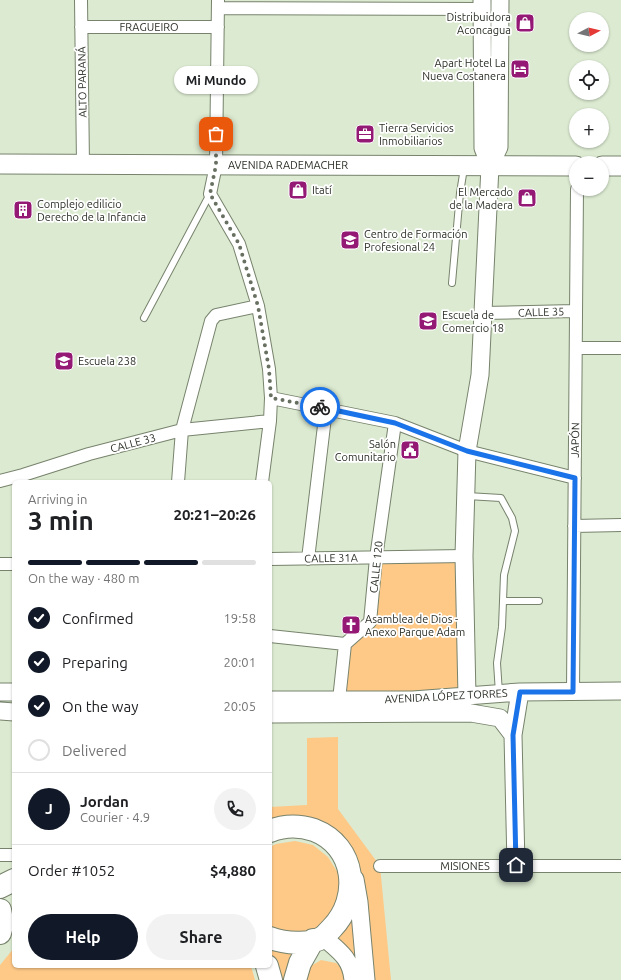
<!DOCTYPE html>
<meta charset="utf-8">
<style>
:root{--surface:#fff;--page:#f2f2f2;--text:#202124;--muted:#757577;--line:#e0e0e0;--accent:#111827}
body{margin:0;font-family:Ubuntu,sans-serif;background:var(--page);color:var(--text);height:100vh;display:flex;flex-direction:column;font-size:15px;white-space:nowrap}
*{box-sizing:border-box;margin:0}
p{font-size:13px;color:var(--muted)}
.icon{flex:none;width:22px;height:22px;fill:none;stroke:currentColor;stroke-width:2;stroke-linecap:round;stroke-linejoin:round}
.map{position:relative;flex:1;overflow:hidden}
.side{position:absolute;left:12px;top:480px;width:260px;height:488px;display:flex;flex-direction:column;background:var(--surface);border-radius:6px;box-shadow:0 1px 3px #0004}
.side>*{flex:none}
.needle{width:26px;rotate:83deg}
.tools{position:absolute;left:569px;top:12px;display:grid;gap:8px}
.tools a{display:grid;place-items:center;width:40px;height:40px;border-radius:50%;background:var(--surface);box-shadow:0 1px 3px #0004;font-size:20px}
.pin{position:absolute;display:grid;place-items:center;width:34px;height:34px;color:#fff;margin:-17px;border-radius:8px;box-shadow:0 2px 6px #0006}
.courier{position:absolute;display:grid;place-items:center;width:40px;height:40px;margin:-20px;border:3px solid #1a73e8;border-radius:50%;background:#fff;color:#222;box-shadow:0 1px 5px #0007}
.bubble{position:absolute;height:28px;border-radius:14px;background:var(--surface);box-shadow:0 1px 3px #0004;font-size:13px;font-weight:600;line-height:28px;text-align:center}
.head em{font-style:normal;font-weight:600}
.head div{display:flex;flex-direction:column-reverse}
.head{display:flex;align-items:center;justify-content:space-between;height:68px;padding:0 16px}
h1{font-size:26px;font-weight:600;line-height:30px}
.bar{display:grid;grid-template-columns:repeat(4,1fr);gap:6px 4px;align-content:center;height:48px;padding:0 16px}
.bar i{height:5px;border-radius:3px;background:var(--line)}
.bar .on{background:var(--accent)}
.bar p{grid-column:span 4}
.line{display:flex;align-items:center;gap:10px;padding:0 16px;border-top:1px solid var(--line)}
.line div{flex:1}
.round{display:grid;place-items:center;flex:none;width:42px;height:42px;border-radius:21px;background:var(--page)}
ol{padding:0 16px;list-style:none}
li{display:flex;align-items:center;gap:12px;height:44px}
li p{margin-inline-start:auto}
li .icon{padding:4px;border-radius:50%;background:var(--accent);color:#fff;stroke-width:4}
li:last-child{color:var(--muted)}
li i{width:22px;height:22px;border:2px solid var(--line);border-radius:50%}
.action{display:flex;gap:8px;margin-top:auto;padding:8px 16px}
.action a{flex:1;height:46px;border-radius:24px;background:var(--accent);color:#fff;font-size:16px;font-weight:600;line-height:46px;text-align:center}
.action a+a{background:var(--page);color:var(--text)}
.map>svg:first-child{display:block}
.green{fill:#fec887}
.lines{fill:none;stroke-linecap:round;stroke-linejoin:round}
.lane-casing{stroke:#77836c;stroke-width:8}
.street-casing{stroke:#77836c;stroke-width:14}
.secondary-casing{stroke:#77836c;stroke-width:19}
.primary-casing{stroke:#77836c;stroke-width:21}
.highway-casing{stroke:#77836c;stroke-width:24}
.lane{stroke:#fff;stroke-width:6}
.street{stroke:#fff;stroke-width:12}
.secondary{stroke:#fff;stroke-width:17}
.primary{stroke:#fff;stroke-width:19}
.highway{stroke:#fff;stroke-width:22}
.done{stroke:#687062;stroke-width:4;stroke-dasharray:0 7.2}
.route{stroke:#1a73e8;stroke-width:5}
.labels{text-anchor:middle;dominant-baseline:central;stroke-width:3.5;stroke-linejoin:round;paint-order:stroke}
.poi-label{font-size:11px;fill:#2a2f26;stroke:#fff;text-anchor:start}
.street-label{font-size:11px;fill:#2a2f26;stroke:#fff}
</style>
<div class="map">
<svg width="621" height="980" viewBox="0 0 621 980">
<rect width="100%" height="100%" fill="#dcead1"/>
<!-- green -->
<path class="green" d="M460,559L463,692L344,698L346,651L374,625L379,560Z
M338,737V809L380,866L391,980H370L337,840L270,827V807L307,805V738Z
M295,841L313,845L328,857L338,873L341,892L336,910L309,935L270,932V847L276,844Z
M354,902L358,980C353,956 356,950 332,938Z
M270,946L299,949L289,980H278L270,952Z
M14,948V966H251L255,980H0V965Z
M321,960L336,963L346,972L347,980H305L311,966Z"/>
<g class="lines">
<!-- lane casing -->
<g class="lane-casing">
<path id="lane" d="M452,283L460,193L464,168
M144,318L210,194
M467,496L501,498L512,518L515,531L504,575L502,627L497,663L499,693
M504,601H539"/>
</g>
<!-- street casing -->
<g class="street-casing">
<path id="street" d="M81,0L83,165
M218,0L216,165L210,194L239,244L258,306L269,369L271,398L270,421L262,482
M218,8L482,9
M81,27H218
M483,313L575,311
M576,348H621
M271,398L395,423L467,451L575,478
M0,481L23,475L89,454L182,430L270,421
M178,482L182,430L211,321L216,315L258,306
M574,526L621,525
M270,559L464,556
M308,559L326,409
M0,564H14
M270,636L345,644
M573,691L577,189
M339,700L345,644L370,622L376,558L395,423
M0,855H14
M380,866H621"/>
</g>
<!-- secondary casing -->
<g class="secondary-casing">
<path id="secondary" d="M482,0L483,148L490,166
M0,692H14
M467,697L464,556L467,451L480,375L490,166L499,147L500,0
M270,700H413L520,692L621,691
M0,711L14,712
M270,714L471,713L500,718L513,735
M516,865L513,735L520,692
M355,879L359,902L366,980
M323,937C339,951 351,958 353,980"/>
</g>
<!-- primary casing -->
<g class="primary-casing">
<path id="primary" d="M0,164L576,166
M602,166H621"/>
</g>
<!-- highway casing -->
<g class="highway-casing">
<path id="highway" d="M270,831C285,825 299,825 314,830C356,846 361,898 332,928C329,931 326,935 323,937C310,946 284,943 270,938
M0,887L14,880
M0,910C2,918 3,925 0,933
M267,966L271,980
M295,980L300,963L313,940"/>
</g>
<!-- lane -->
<use href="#lane" class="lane"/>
<!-- street -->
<use href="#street" class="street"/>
<!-- secondary -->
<use href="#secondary" class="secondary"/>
<!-- primary -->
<use href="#primary" class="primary"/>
<!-- highway -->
<use href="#highway" class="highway"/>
</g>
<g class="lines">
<!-- done -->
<path class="done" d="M216,134V165L210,194L239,244L258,306L269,369L271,398L320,407"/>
<!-- route -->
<path class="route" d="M320,407L395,423L467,451L575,478L573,692H520L513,735L516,865"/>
</g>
<!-- icons -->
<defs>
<g id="shop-square" transform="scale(1)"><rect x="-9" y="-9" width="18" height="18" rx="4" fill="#931975" stroke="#fff"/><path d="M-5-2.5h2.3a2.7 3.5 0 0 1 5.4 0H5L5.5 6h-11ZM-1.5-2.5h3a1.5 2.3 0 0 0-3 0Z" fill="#fff"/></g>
<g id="hotel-square" transform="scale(1)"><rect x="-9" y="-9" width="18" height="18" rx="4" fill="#931975" stroke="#fff"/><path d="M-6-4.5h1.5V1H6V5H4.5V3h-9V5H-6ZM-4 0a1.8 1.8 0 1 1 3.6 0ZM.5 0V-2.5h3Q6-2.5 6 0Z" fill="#fff"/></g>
<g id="office-square" transform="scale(1)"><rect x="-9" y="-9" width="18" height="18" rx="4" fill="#931975" stroke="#fff"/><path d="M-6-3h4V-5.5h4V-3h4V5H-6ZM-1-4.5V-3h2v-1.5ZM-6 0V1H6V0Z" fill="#fff"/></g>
<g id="building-square" transform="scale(1)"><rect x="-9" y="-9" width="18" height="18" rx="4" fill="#931975" stroke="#fff"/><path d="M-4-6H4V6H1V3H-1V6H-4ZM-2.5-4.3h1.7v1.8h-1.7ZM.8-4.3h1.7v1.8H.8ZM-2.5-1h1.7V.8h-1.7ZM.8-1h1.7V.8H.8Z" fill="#fff"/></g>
<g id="school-square" transform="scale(1)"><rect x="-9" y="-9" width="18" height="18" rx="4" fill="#931975" stroke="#fff"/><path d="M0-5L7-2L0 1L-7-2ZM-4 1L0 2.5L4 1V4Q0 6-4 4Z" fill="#fff"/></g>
<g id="civic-square" transform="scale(1)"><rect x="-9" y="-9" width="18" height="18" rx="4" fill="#931975" stroke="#fff"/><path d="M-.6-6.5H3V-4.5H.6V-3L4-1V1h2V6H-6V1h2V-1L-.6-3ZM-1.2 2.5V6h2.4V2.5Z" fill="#fff"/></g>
<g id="church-square" transform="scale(1)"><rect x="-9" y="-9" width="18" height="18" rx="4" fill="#931975" stroke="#fff"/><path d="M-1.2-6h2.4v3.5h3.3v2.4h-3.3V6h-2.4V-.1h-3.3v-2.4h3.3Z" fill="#fff"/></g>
</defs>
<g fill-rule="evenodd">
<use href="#shop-square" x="525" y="23"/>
<use href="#hotel-square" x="520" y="69"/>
<use href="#office-square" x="365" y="134"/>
<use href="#shop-square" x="298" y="190"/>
<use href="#shop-square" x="527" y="198"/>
<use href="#building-square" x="23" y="210"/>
<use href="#school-square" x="350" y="240"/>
<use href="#school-square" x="428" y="321"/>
<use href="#school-square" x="64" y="361"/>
<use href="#civic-square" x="410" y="450"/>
<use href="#church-square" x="351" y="625"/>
</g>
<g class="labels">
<!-- poi labels -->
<g class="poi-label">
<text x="511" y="17" text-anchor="end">Distribuidora<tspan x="511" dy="13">Aconcagua</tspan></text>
<text x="506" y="63" text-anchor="end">Apart Hotel La<tspan x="506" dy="13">Nueva Costanera</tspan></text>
<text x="379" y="128">Tierra Servicios<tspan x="379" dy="13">Inmobiliarios</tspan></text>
<text x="312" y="190">Itatí</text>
<text x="513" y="192" text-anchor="end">El Mercado<tspan x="513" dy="13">de la Madera</tspan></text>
<text x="37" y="204">Complejo edilicio<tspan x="37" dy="13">Derecho de la Infancia</tspan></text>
<text x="364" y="234">Centro de Formación<tspan x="364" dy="13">Profesional 24</tspan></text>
<text x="442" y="315">Escuela de<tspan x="442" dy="13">Comercio 18</tspan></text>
<text x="78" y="361">Escuela 238</text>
<text x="396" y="444" text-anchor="end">Salón<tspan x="396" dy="13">Comunitario</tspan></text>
<text x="365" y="619">Asamblea de Dios -<tspan x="365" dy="13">Anexo Parque Adam</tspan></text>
</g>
<!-- street labels -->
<g class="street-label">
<text x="149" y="27">FRAGUEIRO</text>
<text transform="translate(82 82) rotate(-91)">ALTO PARANÁ</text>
<text x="288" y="165">AVENIDA RADEMACHER</text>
<text transform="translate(541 312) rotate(-2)">CALLE 35</text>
<text transform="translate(575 440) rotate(-89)">JAPÓN</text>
<text transform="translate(133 443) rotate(-15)">CALLE 33</text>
<text transform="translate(331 558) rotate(-1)">CALLE 31A</text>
<text transform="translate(376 567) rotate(-84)">CALLE 120</text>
<text transform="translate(446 696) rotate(-3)">AVENIDA LÓPEZ TORRES</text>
<text x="465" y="866">MISIONES</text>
</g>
</g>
</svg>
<div class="tools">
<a><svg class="needle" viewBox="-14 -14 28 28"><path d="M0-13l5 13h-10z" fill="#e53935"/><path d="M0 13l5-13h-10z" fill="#757577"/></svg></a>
<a><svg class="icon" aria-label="locate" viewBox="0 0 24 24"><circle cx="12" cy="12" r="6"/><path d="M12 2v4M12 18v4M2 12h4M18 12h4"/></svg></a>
<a>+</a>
<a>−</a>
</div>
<div class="pin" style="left:216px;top:134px;background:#ea580c"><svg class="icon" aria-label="bag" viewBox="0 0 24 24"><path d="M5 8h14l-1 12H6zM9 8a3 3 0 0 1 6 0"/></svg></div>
<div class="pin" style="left:516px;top:865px;background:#1f2937"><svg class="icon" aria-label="home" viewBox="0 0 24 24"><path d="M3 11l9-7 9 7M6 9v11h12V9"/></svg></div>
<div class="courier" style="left:320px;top:407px"><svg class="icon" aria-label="bike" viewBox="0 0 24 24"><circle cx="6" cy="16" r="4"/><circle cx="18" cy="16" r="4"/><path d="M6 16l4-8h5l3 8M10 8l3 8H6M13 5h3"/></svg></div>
<div class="bubble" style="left:174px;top:66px;width:84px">Mi Mundo</div>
<section class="side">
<div class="head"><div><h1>3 min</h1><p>Arriving in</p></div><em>20:21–20:26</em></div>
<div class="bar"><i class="on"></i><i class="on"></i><i class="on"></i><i></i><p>On the way · 480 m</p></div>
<ol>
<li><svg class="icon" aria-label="check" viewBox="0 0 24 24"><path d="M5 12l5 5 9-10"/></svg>Confirmed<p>19:58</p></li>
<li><svg class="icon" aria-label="check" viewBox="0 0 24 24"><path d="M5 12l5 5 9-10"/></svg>Preparing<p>20:01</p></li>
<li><svg class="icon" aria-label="check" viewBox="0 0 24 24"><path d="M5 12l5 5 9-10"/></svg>On the way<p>20:05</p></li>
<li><i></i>Delivered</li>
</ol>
<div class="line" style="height:72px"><b class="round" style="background:var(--accent);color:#fff">J</b><div><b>Jordan</b><p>Courier · 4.9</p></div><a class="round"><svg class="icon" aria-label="phone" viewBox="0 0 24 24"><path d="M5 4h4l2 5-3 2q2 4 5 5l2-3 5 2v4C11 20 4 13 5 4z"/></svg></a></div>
<div class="line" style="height:52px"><div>Order #1052</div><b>$4,880</b></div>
<div class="action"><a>Help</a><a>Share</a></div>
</section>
</div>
